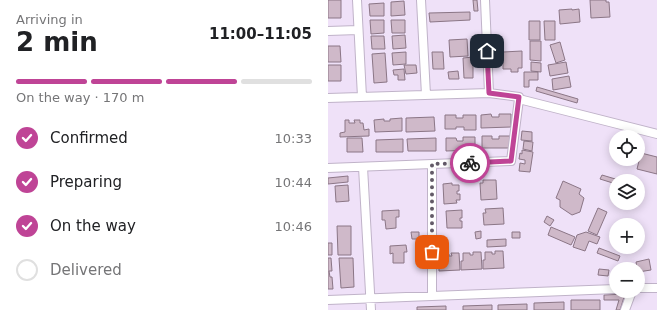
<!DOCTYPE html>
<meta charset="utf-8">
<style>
:root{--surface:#fff;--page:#f6f6f6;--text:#202124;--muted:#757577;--line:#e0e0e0;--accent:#bf4496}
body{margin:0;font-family:"DejaVu Sans",sans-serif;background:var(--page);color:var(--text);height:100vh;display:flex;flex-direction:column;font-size:15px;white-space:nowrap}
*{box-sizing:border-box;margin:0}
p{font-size:13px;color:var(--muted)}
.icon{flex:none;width:22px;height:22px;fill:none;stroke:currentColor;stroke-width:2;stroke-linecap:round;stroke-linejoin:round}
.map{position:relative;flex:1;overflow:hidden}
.panel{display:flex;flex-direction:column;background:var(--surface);width:328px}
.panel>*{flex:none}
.buttons{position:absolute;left:281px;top:130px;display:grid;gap:8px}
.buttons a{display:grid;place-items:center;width:36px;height:36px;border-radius:50%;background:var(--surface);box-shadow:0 2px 10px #0003;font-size:20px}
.pin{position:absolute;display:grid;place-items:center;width:34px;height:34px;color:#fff;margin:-17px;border-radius:8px;box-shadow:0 2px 6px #0006}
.courier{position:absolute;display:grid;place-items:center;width:40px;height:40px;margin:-20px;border:3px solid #bf4496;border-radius:50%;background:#fff;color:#222;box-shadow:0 1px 5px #0007}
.overview em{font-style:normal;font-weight:700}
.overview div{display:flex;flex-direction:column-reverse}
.overview{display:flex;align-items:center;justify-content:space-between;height:68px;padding:0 16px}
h1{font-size:26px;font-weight:700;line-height:30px}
.bar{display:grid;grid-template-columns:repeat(4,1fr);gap:6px 4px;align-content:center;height:48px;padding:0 16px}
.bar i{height:5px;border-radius:3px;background:var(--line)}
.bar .active{background:var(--accent)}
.bar p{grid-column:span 4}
ol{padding:0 16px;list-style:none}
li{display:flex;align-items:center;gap:12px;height:44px}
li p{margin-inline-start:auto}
li .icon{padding:4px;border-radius:50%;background:var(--accent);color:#fff;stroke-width:4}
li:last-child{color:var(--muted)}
li i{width:22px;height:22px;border:2px solid var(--line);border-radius:50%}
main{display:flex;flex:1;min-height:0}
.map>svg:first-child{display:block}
.building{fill:#cfb9c9;stroke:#8b7686}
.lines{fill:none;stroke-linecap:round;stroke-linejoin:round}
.minor-casing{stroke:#c0b3c9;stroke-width:10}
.minor{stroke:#fff;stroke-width:8}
.done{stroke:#635a68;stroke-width:4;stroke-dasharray:0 7.2}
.route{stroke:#bf4496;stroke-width:5}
</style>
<main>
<section class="panel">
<div class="overview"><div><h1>2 min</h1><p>Arriving in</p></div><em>11:00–11:05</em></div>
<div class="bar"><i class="active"></i><i class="active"></i><i class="active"></i><i></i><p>On the way · 170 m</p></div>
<ol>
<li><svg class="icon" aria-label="check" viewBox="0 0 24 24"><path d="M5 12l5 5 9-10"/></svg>Confirmed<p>10:33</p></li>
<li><svg class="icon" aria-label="check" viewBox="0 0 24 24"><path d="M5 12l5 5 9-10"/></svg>Preparing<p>10:44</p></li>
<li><svg class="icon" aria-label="check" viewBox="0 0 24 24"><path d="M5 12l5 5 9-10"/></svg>On the way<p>10:46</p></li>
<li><i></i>Delivered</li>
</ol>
</section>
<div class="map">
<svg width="329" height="310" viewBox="0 0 329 310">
<rect width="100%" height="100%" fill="#efe1f8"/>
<!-- building -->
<path class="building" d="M0,0H13V18H0Z
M145,0H149L150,11H146Z
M262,0H278V2H281L282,17L263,18Z
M76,1L77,15L63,16V2Z
M56,3V16H42L41,4Z
M244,9V10L251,9L252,22L232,24L231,10Z
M142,12V20L102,22L101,13Z
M42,20H56V33L43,34Z
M63,20H77V33H64Z
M201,21H212V40H201Z
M216,21H227V40H217Z
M77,35L78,48L65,49L64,36Z
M43,36H56L57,49H44Z
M139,39L140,56L122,57L121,40Z
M202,41H213V61L202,60Z
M232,42L237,60L228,63L222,45Z
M0,46H12L13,62H0Z
M194,51V68H190V72H183V69H175V52Z
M78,52V64L65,65L64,53Z
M104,52H115L116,69H105Z
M57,53L59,82L46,83L44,54Z
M145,57V78H136L135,58Z
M203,62L213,63V72L203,71Z
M238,62L240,73L222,76L220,65Z
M0,65H13V81H0Z
M76,65H88L89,73L78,74Z
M76,69L77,80H70V75H66L65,70Z
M130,71L131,79H121L120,72Z
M196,72H210V80H201V87H196Z
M241,76L243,87L225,90L224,79Z
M209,87L250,99L249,103L208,91Z
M163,114L164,117H171V114H183V127L153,128V115Z
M117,115H128V118H135V115H148V130H136V127H128V129H117Z
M106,117L107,131L78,132V118Z
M74,118V131L47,132L46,120L56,119V121H62V119Z
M17,120H21V123H27L26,120H32V123H35L36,130L41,129V136L12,137V133L17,132Z
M194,131L204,132V141L193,140Z
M154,136H164V139H171V136H182V148H154Z
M135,137H147V150L118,151V138H128L129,141H135Z
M19,138H34L35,152H19Z
M108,138V151H80L79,139Z
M75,139V152H48V140Z
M196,141L205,142L204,151L195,149Z
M194,150L205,152L202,172L191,171L192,163L197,164V160L191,159L192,153L194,154Z
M313,153L329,157V174L309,169Z
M274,175L294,181H288V184L272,179Z
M20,176V182L0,184V178Z
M155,180H168L169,199L153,200L152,183H155Z
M235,181L253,189L251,194L256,198L252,212L244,215L232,207V200L228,198Z
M124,183V185H131V191H129V194H132V200H128L129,203L116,204L115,184Z
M20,185L21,201L8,202L7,186Z
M175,208L176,224L156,225L155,213H158L157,209Z
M270,208L279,212L269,235L260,231Z
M71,210V217H68V228L58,229L57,220H54V211Z
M134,210V218H132V221H134V228H119L118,211Z
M219,216L226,220L222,226L216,222Z
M9,226H23V255H10Z
M223,227L247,237L243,245L220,235Z
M153,231V238L148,239L147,232Z
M83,232H91V239H84Z
M184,232H192V238H184Z
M258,232L272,237L269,244L261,241L257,251L245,247L249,235Z
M178,239V246L159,247V240Z
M0,243H4V255H0Z
M78,245L79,252H76V263H65V253L62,254V246Z
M271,248L292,256L290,261L269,253Z
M167,251H175L176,268L155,269V260H157V252H164V254H167Z
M145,252H153L154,269L133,270V261H135V253H142V255H145Z
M123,253H131L132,270L111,271V262H113V254H121V256H124Z
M0,258H3L4,271H1L2,277H4L5,289H0Z
M11,258H25L26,287L13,288Z
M321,259L323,270L310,272L308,262Z
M271,269L281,270L280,276L270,275Z
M297,294L292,310H288L291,300H276V295Z
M243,300H272V310H243Z
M236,302V310H206V303Z
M199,304V310H170V305Z
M164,305V310H135V306Z
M118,306V310H89V307Z"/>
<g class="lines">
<!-- minor casing -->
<g class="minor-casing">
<path id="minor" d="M29,0L34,97
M93,0L98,95
M157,0L161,93
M0,31L30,30
M0,98L161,93L191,97V99L329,134
M104,164V295
M35,167L43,310
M0,168L183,161L191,99
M310,288H329
M0,300L288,289
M297,310L304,291"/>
</g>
<!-- minor -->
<use href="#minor" class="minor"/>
</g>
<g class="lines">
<!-- done -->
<path class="done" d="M104,252V164L142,163"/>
<!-- route -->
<path class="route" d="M142,163L183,161L191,97L161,93L159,51"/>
</g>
</svg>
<div class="buttons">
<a><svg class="icon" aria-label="locate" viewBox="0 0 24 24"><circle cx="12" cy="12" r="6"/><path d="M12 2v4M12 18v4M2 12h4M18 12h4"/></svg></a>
<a><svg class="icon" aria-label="layers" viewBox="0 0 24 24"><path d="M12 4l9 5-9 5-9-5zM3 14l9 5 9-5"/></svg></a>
<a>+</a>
<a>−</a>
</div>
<div class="pin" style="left:104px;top:252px;background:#ea580c"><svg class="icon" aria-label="bag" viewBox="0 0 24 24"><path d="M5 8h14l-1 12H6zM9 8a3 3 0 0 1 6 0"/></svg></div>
<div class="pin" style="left:159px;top:51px;background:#1f2937"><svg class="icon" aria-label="home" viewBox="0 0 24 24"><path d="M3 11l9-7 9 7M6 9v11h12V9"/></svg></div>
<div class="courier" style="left:142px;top:163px"><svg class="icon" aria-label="bike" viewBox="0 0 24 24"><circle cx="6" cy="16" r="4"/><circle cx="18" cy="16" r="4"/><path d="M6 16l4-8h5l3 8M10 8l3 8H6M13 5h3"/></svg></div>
</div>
</main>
